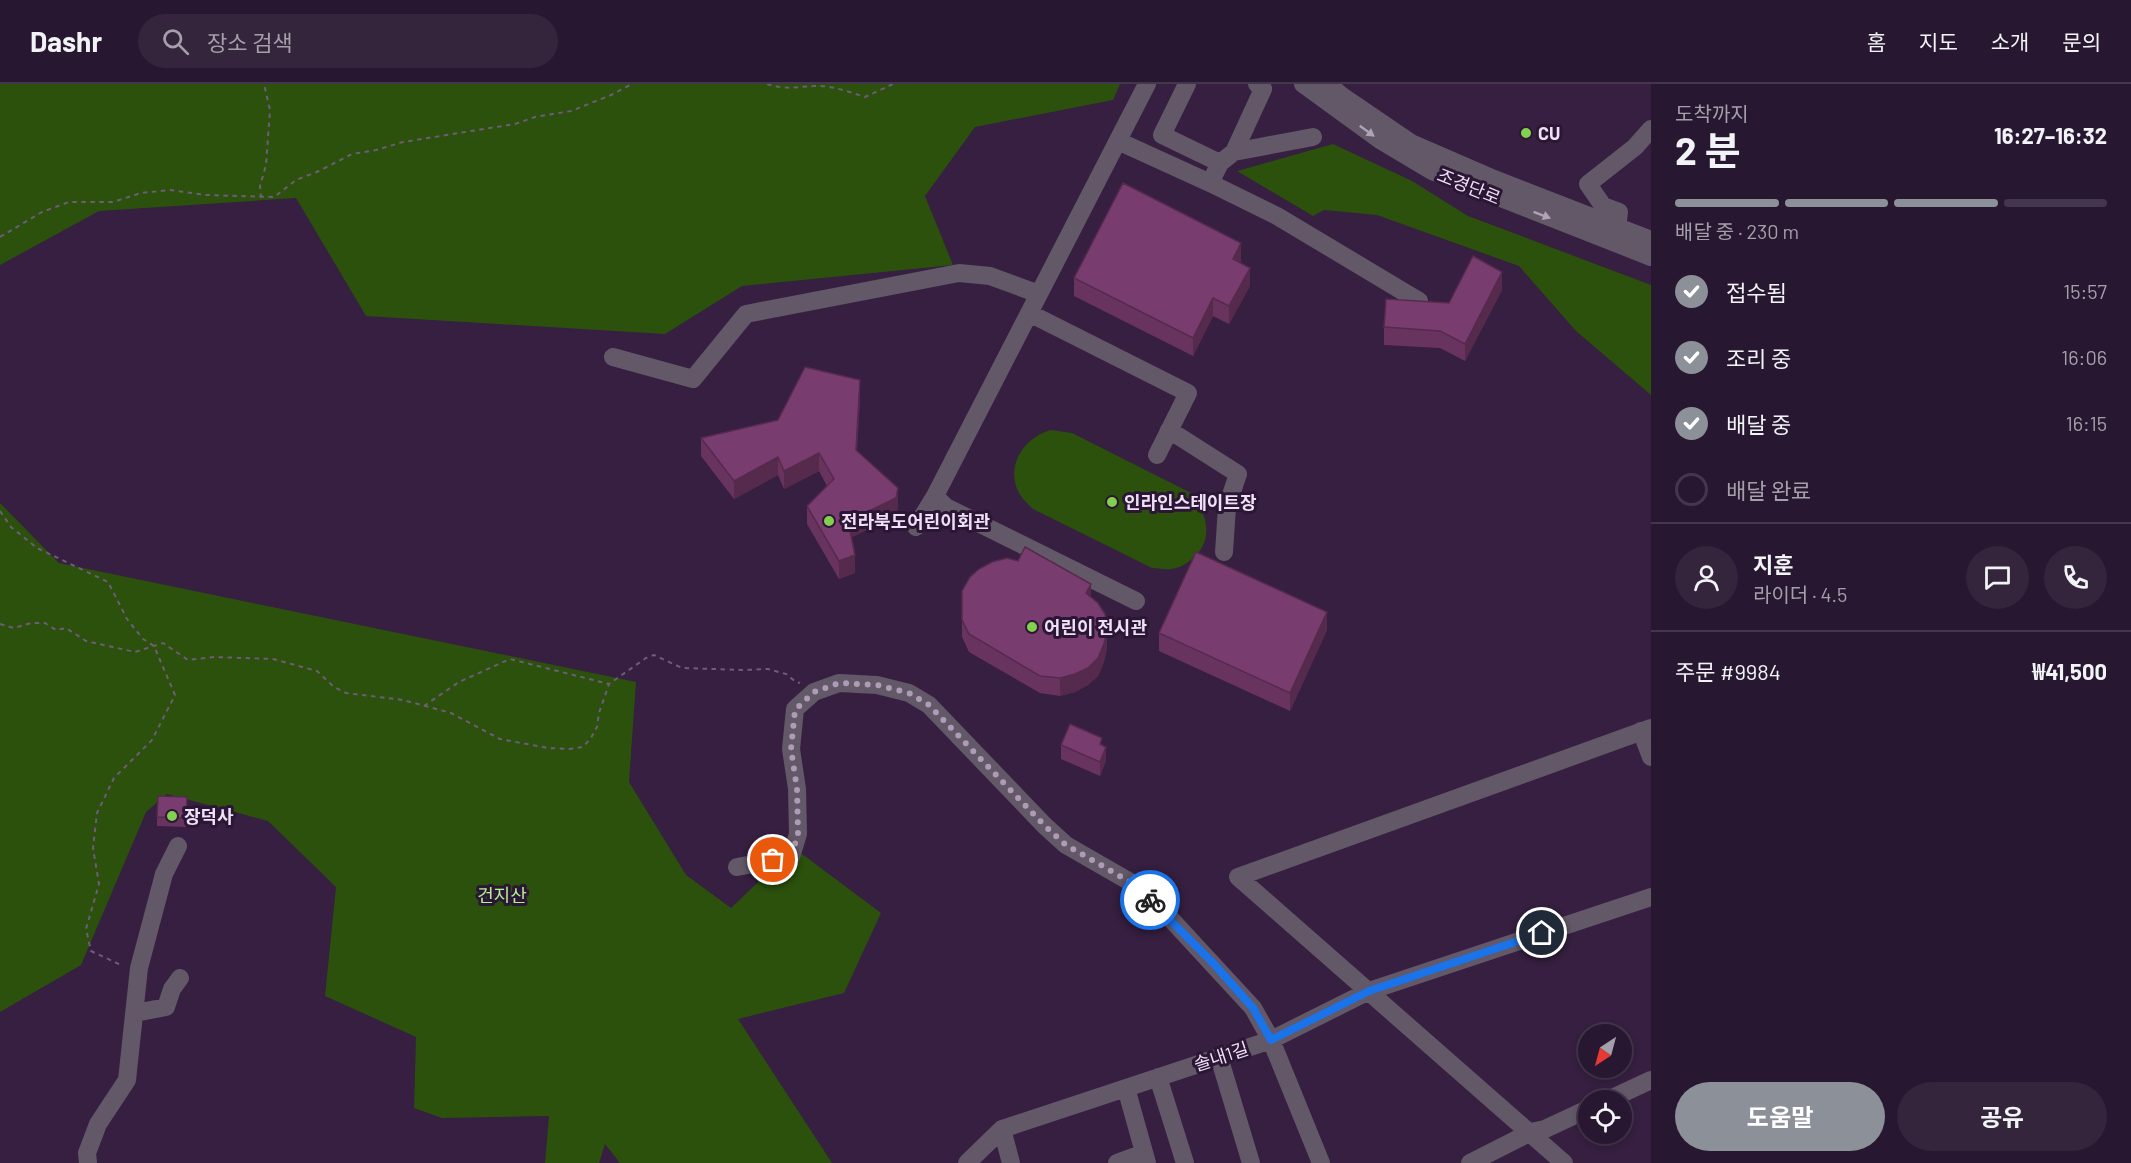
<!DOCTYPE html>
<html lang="ko">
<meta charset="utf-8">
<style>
:root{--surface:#281730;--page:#34243c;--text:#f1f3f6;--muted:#a59fab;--line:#44364c;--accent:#8c9099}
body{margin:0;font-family:Barlow,"Noto Sans KR",sans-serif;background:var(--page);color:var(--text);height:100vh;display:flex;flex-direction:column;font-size:22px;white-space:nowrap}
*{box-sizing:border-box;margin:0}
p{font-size:20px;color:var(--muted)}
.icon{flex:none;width:33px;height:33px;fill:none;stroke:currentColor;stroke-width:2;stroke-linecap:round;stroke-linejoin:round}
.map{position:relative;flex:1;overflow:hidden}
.panel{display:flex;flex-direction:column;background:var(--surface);width:480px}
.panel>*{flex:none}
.needle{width:39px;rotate:216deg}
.tools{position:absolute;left:1578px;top:940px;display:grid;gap:12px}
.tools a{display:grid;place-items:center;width:54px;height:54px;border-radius:50%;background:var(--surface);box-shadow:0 3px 9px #0003,0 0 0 2px var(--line);font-size:30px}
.pin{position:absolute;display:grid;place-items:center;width:51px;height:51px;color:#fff;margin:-26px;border:3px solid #fff;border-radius:50%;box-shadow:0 2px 6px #0007}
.courier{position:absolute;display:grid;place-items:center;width:60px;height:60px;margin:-30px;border:4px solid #1a73e8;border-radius:50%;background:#fff;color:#222;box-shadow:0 2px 8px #0007}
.head em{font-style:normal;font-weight:700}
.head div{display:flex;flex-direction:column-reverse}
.head{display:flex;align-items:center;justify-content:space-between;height:102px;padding:0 24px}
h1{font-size:39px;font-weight:700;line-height:45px}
.bar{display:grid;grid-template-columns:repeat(4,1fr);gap:9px 6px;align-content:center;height:72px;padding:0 24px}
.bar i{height:8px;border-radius:4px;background:var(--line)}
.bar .selected{background:var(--accent)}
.bar p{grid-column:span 4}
.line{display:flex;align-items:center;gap:15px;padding:0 24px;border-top:2px solid var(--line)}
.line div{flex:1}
.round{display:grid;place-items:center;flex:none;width:63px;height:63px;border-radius:32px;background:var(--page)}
ol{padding:0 24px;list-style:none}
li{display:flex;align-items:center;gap:18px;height:66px}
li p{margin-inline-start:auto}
li .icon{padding:6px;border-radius:50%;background:var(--accent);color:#fff;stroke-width:4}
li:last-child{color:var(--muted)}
li i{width:33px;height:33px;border:3px solid var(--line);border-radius:50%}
.action{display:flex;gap:12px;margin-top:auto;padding:12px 24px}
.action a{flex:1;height:69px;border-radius:36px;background:var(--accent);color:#fff;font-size:24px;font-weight:700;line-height:69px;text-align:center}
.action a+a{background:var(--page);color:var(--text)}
header{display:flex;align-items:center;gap:36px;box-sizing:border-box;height:84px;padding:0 30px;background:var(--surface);border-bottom:2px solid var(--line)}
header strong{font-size:28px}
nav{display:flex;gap:33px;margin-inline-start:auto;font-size:21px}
.search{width:420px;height:54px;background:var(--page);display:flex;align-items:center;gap:15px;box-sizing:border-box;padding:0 21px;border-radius:33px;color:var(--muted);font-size:22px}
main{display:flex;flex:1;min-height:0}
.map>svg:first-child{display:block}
.green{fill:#2b510d}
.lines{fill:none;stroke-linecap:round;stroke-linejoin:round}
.path{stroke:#705b79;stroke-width:2;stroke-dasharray:4.5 4.5;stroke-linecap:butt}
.minor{stroke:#625868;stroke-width:18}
.wall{fill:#68345f}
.shaded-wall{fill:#552a4d}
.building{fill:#793c6e;stroke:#552a4d;stroke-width:1.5}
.oneway{fill:#afa3b6}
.done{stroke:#ae9cb6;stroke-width:6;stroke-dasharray:0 10.8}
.route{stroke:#1a73e8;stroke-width:8}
.poi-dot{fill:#83d04f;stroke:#2c1635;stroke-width:2}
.labels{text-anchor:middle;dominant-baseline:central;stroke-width:6;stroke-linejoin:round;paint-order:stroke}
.poi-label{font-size:18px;font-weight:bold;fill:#eee0f5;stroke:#2c1635;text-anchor:start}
.street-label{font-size:18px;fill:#eee0f5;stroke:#2c1635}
.park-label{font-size:18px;fill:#b3f091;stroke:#2c1635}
</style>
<header>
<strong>Dashr</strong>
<div class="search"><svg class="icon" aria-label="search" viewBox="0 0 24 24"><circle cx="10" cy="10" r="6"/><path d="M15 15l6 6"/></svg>장소 검색</div>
<nav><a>홈</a><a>지도</a><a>소개</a><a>문의</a></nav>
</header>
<main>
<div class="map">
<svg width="1651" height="1079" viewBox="0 0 1651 1079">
<rect width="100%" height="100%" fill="#361f40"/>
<!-- green -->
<path class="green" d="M0,0H1120L1113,16L975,43L925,112L953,181L742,202L665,250L366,232L296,114L99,127L0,181Z
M1333,60L1412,97L1468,132L1651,201V311L1576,247L1519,182L1377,131L1324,126L1313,132L1237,87Z
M1051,346L1072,349L1191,409C1207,429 1215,456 1192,475C1186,480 1180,484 1171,485C1165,486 1159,484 1152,484L1033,425C1026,418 1019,412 1016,402C1008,377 1027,352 1051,346Z
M0,419L59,479L636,598L629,698L686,791L731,824L794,764L881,829L844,909L738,935L832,1079H620L605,1060L599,1079H545L549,1032L442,1034L414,1024L416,953L325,912L336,803L268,737L167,710L146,728L81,881L0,928Z"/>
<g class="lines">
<!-- path -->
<path class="path" d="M767,0C786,6 795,3 814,2C831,1 849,8 865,13L893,0
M261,114L260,102L266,81L270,26L264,0
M0,153L42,128L69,118H113L141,109L170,106L206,111L274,113L296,96L319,87L352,70L376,66L403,58L515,40L535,33L571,27L611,11L632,0
M0,427L11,443L37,464L108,498L127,535L143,555L154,562L175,611L152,656L114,694L97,729L93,764L99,800L86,845L91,867L123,882
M0,540L14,544L31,539H45L56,546L66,544L86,557L135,568L163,559L188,576L214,573L273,575L317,587L334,603L346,609L403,616L451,629L500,655L548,664L569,665L583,663L591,654L597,643L599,629L609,600L646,574L654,571L682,584L744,586L768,585L786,590L796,598L800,599
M424,622L459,598L510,575L609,600"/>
<!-- minor -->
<path class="minor" d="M1187,0L1162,51L1220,79
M1303,0L1380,56L1432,87L1651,173
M1328,0L1342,12L1411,59L1494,95L1651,156
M1118,57L1210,99L1220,79L1234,68L1263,5L1257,0
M1234,68L1313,53
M1210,99L1277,132L1419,217
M1617,143L1619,128L1603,122L1588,100L1635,63L1651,45
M1029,229L1188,309L1157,371
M613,273L693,295L746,230L959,189L990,192L1039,210
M1169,346L1238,390L1227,423L1224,468
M935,412L1147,0
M916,443L935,412L946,423L1136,517
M1641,647L1651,673
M737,783L791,773L798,750L797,705L791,665L795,625L814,608L839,599L877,601L909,609L929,621L1045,742L1066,761L1132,799L1169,833L1253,924L1271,956L1321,1079
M135,929L166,923L172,905L180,894
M1219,973L1251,1079
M1158,993L1185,1079
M1126,1004L1147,1079
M1606,1017L1651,996
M1002,1045L1011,1079
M88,1079L87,1069L98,1040L127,996L139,884L164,790L178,762
M967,1079L1002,1045L1271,956L1369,907L1651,813
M1117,1079L1144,1069
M1470,1079L1531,1048L1545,1045L1588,1025
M1564,1079L1238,793L1651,644"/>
</g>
<!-- wall -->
<path class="wall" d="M1241,177L1240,179L1250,202L1229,240L1213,232L1193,272L1074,212V194Z
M1502,206L1465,277L1440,264L1384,261V243L1449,219Z
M860,314L857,367L898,422L896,432L852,453L855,489L839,495L807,440V422L827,402L819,387L784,405L778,391L734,415L701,372V354L778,336Z
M1091,514L1107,564L1104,578L1098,592L1088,601L1075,608L1060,612L1040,609L969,568L962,553V519Z
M1327,546L1290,627L1159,567V549Z
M1061,661H1102L1106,676L1100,692L1061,675Z
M187,713L186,743L157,742V733Z"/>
<!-- shaded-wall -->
<path class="shaded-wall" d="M1241,159V177L1233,193V175Z
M1250,184V202L1229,240V222Z
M1502,188V206L1465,277V260Z
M1213,214V232L1193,272V254Z
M860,296V314L856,384V366Z
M819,369V387L784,405V387Z
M778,373V391L734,415V397Z
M898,404V422L896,432L848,455V437Z
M855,471V489L839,495V477Z
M1091,500V518L1086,509Z
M1327,528V546L1290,627V609Z
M1107,546V564L1104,578L1098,592L1088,601L1075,608L1060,612V594Z
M1106,663V676L1100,692V678Z"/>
<!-- building -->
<path class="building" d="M1123,99L1241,159L1233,175L1250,184L1229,222L1213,214L1193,254L1074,194Z
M1473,172L1502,188L1465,260L1440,247L1384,243L1386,215L1449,219Z
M805,283L860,296L856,366L898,404L896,414L848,437L855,471L839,477L807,422L834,395L819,369L784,387L778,373L734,397L701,354L778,336Z
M1025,463L1091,500L1086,509L1098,519L1105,530L1107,546L1104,560L1098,574L1088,584L1075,590L1060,594L1040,592L969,550L962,536V507L970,493L979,485L992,478L1007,474L1018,477Z
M1196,468L1327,528L1290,609L1159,549Z
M1070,640L1102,654L1100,660L1106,663L1100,678L1061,661Z
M158,712L187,713L186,734L157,733Z"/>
<!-- one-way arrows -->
<defs><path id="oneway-solid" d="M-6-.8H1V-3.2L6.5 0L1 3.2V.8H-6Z" transform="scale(1.5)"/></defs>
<g class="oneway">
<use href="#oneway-solid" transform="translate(1367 47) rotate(36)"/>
<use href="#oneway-solid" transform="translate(1542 131) rotate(21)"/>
</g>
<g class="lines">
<!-- done -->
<path class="done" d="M773,776L791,773L798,750L797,705L791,665L795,626L814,608L839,599L877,601L909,609L929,621L1045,742L1066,761L1132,799L1150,816"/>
<!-- route -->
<path class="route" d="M1150,816L1214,880L1253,924L1271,956L1369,907L1542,849"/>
</g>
<!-- markers -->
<g class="poi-dot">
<circle cx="1526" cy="49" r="6"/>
<circle cx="1112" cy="418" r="6"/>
<circle cx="829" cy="437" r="6"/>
<circle cx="1032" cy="543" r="6"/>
<circle cx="172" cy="732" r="6"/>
</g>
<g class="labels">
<!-- poi labels -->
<g class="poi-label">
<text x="1538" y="49">CU</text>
<text x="1124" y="418">인라인스테이트장</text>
<text x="841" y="437">전라북도어린이회관</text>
<text x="1044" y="543">어린이 전시관</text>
<text x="184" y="732">장덕사</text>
</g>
<!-- street labels -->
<g class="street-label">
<text transform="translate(1469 102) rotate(22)">조경단로</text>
<text transform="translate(1221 972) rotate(-18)">솔내1길</text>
</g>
<!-- park labels -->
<g class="park-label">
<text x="502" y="811">건지산</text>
</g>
</g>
</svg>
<div class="tools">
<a><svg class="needle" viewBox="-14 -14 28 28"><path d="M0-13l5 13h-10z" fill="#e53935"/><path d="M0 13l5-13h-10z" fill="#a59fab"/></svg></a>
<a><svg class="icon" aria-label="locate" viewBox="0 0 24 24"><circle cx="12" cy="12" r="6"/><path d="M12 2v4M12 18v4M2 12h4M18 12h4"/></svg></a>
</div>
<div class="pin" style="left:773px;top:776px;background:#ea580c"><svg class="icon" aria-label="bag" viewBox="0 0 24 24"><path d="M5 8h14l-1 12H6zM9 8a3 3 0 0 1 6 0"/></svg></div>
<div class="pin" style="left:1542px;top:849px;background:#1f2937"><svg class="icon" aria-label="home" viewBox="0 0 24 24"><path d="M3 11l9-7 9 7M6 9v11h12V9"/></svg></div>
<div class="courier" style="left:1150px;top:816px"><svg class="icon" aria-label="bike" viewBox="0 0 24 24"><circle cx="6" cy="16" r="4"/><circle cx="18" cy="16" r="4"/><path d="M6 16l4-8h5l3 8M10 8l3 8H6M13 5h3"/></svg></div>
</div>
<section class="panel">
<div class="head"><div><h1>2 분</h1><p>도착까지</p></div><em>16:27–16:32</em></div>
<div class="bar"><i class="selected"></i><i class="selected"></i><i class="selected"></i><i></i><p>배달 중 · 230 m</p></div>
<ol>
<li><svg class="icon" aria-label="check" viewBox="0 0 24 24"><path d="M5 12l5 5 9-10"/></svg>접수됨<p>15:57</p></li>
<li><svg class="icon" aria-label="check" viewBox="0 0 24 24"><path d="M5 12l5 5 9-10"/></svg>조리 중<p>16:06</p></li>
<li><svg class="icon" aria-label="check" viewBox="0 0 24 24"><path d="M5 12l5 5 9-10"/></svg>배달 중<p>16:15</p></li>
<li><i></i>배달 완료</li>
</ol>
<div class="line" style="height:108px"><a class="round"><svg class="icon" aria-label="person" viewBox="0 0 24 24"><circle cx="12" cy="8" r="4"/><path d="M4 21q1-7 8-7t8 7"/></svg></a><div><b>지훈</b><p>라이더 · 4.5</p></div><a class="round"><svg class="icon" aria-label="chat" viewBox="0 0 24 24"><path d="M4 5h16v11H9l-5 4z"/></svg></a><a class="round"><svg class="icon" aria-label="phone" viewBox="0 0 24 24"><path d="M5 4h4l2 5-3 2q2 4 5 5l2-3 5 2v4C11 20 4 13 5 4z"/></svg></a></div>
<div class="line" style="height:78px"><div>주문 #9984</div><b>₩41,500</b></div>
<div class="action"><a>도움말</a><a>공유</a></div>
</section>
</main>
